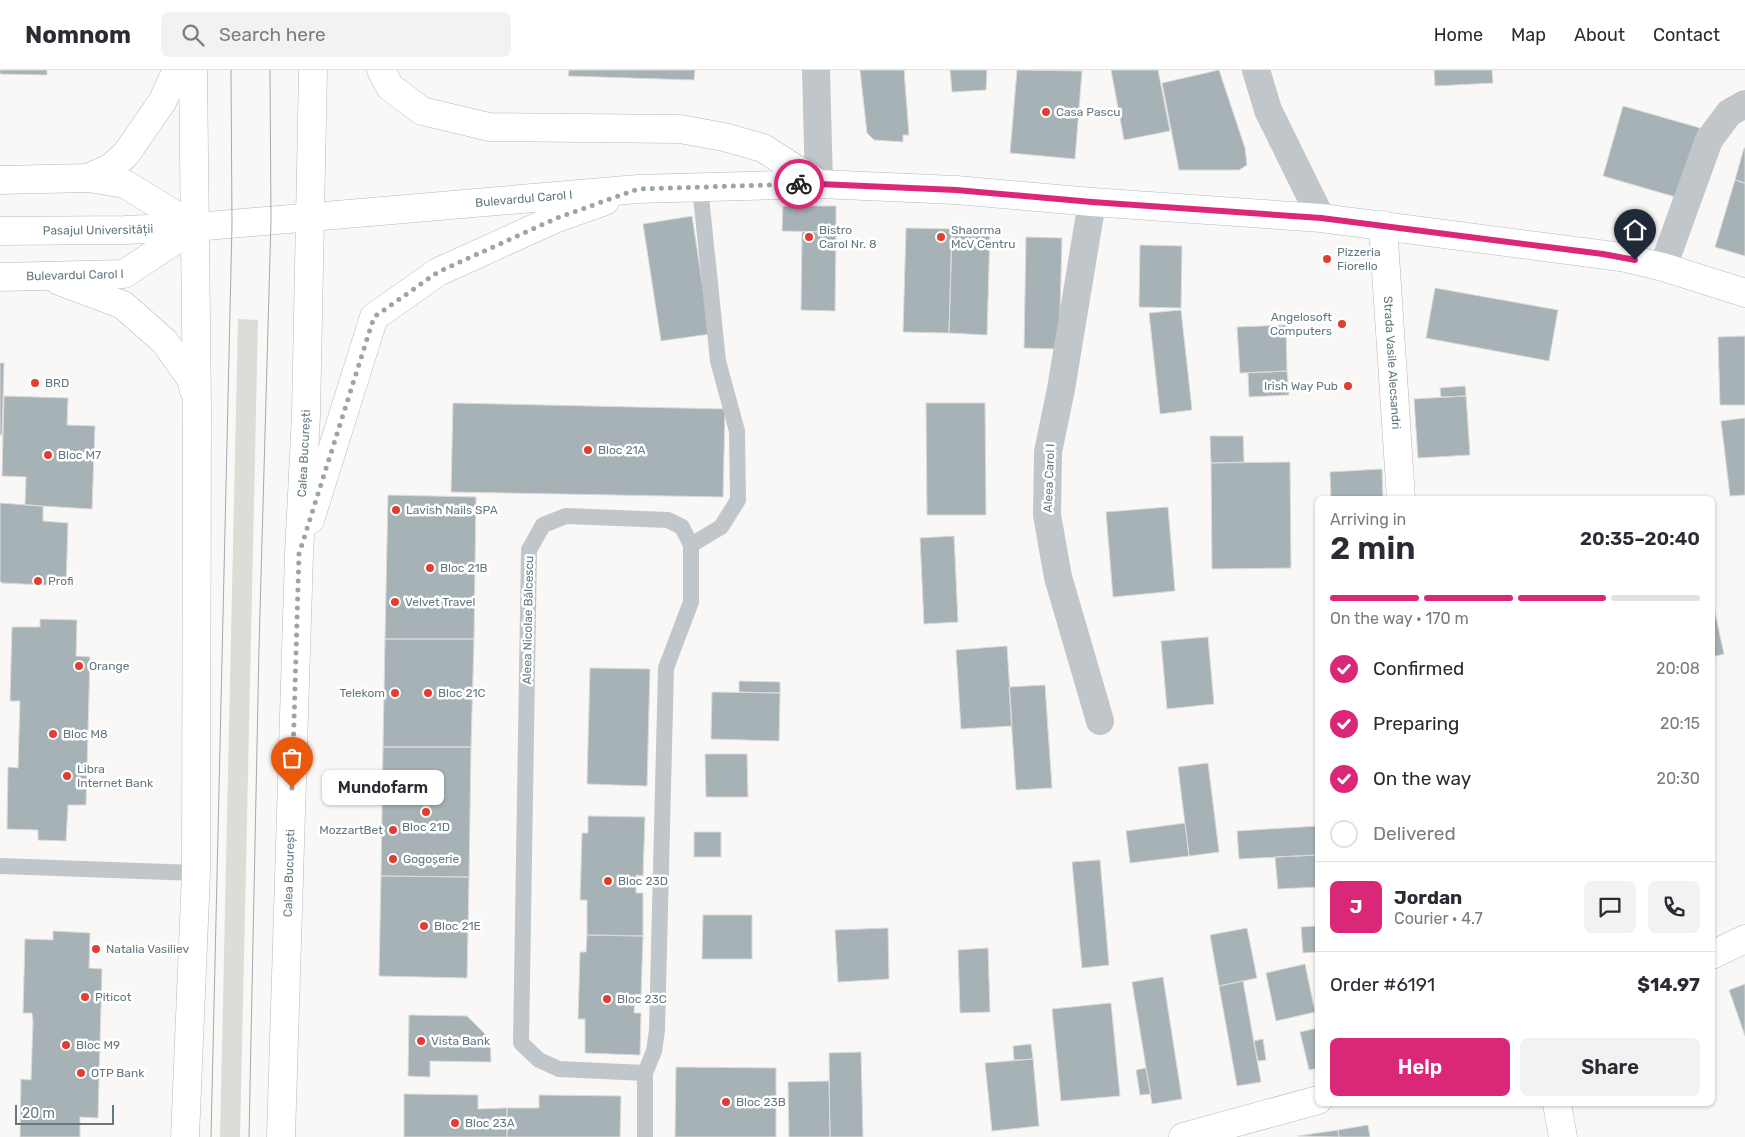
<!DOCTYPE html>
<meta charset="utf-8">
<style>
:root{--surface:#fff;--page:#f2f2f3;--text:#2b2b33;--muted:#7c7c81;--line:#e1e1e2;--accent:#db2777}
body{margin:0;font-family:Rubik,sans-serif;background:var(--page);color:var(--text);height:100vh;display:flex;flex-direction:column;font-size:19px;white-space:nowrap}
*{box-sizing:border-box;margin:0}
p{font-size:16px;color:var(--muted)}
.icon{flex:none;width:28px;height:28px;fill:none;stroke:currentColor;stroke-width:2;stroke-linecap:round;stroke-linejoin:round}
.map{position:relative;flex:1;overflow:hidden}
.side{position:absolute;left:1315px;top:426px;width:400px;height:610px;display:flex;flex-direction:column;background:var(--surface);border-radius:8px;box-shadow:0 1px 4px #0004}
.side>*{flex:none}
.scale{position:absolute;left:15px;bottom:12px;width:99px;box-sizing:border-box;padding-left:5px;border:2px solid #657981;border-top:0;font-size:14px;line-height:18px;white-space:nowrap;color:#657981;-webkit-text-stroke:4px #fff;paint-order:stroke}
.pin{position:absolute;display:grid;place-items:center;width:42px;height:42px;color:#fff;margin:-51px -21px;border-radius:50% 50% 50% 0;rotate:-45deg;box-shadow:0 0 5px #0007}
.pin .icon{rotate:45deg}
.courier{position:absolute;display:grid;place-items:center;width:50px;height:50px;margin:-25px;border:4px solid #db2777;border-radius:50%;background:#fff;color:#222;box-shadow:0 1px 6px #0007}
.bubble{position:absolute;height:35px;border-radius:8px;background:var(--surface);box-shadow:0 1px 4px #0004;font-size:16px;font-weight:600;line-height:35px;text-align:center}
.head em{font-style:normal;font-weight:600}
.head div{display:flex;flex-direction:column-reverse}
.head{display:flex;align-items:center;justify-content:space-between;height:85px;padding:0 15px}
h1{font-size:32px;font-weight:600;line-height:38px}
.bar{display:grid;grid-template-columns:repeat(4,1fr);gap:8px 5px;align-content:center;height:60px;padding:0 15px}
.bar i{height:6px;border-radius:4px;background:var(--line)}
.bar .active{background:var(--accent)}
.bar p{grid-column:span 4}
.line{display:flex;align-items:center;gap:12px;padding:0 15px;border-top:1px solid var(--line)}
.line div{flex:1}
.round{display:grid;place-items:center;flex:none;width:52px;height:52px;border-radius:8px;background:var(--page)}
ol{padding:0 15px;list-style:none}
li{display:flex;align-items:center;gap:15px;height:55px}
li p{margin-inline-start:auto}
li .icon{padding:5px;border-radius:50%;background:var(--accent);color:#fff;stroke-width:4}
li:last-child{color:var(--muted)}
li i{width:28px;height:28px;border:2px solid var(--line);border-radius:50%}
.button{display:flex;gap:10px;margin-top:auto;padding:10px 15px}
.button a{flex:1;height:58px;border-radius:8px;background:var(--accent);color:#fff;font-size:20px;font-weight:600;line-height:58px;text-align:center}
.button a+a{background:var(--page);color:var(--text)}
header{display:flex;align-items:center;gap:30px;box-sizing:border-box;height:70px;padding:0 25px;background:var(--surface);border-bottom:1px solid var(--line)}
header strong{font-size:24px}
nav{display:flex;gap:28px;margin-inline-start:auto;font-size:18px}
.search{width:350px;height:45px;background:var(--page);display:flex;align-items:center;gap:12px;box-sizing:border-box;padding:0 18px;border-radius:8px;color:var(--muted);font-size:19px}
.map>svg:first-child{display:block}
.green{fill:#daded6}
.building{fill:#a7b2b6;stroke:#dbdad9}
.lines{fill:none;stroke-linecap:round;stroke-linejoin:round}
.secondary-casing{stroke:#b3babd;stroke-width:29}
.lane{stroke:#c0c6c9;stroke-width:16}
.street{stroke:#c0c6c9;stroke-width:28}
.secondary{stroke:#fff;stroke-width:28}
.tram{stroke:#a0a9ad;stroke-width:1}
.done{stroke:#99a5aa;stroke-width:5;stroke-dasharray:0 9}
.route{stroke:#db2777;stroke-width:6}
.poi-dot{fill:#df3e31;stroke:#fff;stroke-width:2}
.labels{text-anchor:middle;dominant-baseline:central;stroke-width:5;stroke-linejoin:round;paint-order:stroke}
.poi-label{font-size:12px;fill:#657981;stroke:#fff;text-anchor:start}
.street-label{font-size:12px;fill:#657981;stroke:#fff}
</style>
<header>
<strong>Nomnom</strong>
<div class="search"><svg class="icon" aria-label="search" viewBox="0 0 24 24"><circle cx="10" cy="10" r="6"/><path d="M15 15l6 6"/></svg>Search here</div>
<nav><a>Home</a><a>Map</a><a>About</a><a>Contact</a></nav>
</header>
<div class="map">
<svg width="1745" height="1067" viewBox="0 0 1745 1067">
<rect width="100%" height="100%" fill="#f9f8f6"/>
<!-- green -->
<path class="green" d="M238,249L258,250L240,1067H220Z"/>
<!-- building -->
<path class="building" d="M0,0H47V5L0,4Z
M569,0H695L694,10L568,6Z
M860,0H904L909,65H903V72L874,70L867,63Z
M950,0H987L986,20L952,22Z
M1017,0L1082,1L1075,89L1010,83Z
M1111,0H1158L1170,61L1124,70Z
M1219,0L1245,78L1247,95L1239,100H1179L1162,13Z
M1434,0H1492L1493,13L1435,16Z
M1623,36L1700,58L1679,128L1603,106Z
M1744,78H1745V113L1735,110Z
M1735,110L1745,113V186L1715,177Z
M783,136H836V162L782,161Z
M692,146L710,264L661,271L643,154Z
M906,158L952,159L949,263L903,262Z
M952,159L990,160L987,265L949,263Z
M802,162H836L835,241L801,240Z
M1026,167L1062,168L1059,279L1024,278Z
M1140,175L1182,176L1181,238L1139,237Z
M1435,218L1558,240L1549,291L1426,268Z
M1181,240L1192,340L1160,344L1149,243Z
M1286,255L1287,301L1240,303L1237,257Z
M1745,266V335H1720L1718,267Z
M0,293H4L2,365H0Z
M1287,301L1289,325L1249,327L1248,303Z
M1465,316L1466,326L1441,327L1440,318Z
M4,326L68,328L67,355L95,356L92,439L25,435L26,407L2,406Z
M1466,326L1470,385L1418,388L1414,329Z
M453,333L725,339L723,427L451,422Z
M926,333H985L986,445H927Z
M1745,348V425L1730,426L1721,351Z
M1210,366H1243L1244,392L1211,393Z
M1290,392L1291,498L1212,499L1211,393Z
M1382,399L1383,429H1331L1330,402Z
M388,425L476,427L474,569H385Z
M0,433L43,436V451L68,453L66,516L2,513L0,511Z
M1168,437L1175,521L1113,527L1106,442Z
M954,466L958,552L924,554L920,468Z
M1712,529L1724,584L1712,587Z
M40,549L77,550L76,586L90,587L86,735H68L66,771L38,770V760L7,759L8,697L18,698L20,631H10L12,557H40Z
M1208,567L1214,634L1167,639L1161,571Z
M385,569H474L471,677H383Z
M1007,576L1012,656L961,659L956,580Z
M590,598L650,599L647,716L587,714Z
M739,611L780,612V623L739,622Z
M1045,615L1052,718L1016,720L1009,617Z
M712,622L780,623L779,671L711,669Z
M383,677H471L469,807L381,806Z
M705,684H747L748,727H706Z
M1208,693L1219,782L1189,786L1178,697Z
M588,746L645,747L643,806L636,805V823H643V866L587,865V830H580L581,798L582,763H588Z
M1185,753L1189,786L1130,793L1126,761Z
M1318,756V785L1239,789L1237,761Z
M694,762H721V787H694Z
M1318,785V817L1278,819L1275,787Z
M1100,790L1109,895L1082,898L1072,792Z
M381,806L469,807L467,908L379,906Z
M703,845H752V889H702Z
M1318,856V882L1303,883L1301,857Z
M888,858L889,909L838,912L835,860Z
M1247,858L1257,908L1219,916L1210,865Z
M53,861L90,863L89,898L102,899L98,1048L80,1047V1067H20L21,1009L31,1010L33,952L32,943H23L25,869L53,870Z
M587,865L643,866L641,925L635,924L634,943H641L640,985L585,983V949H578L579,917L580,882H586Z
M988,878L990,942L960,943L958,880Z
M1305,894L1315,942L1276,951L1266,903Z
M1163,907L1182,1029L1152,1034L1132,912Z
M1243,911L1261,1012L1237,1016L1219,916Z
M1745,914V966L1729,920Z
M1111,933L1120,1026L1061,1031L1052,939Z
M409,945L467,946L490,969L491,992L430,991V1007L408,1006Z
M1318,958V998L1309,1000L1300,962Z
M1263,969L1266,990L1258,991L1254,971Z
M1031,974L1033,989L1014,990L1013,976Z
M861,982L863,1067H830L829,983Z
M1033,989L1039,1056L992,1061L985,993Z
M676,997L776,998V1067H675Z
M1146,998L1151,1024L1140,1025L1136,1000Z
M829,1011L830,1067H789L788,1012Z
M404,1024L478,1025V1039L507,1038V1067H404Z
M539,1025L621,1026L620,1067H507V1038H539Z
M1368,1055L1370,1067H1339L1338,1060Z
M1338,1060L1339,1067L1298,1066Z"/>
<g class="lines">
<!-- secondary casing -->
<g class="secondary-casing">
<g id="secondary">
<path d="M381,0L390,17L422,41L489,57L680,59L724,67L763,78L819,114"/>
<path d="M88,108L112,97L126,84L162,32L177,0"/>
<path d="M0,110L88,108L125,114L195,157"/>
<path id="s1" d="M1383,155L1401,429"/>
<path id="s2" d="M0,161L124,160L195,157L638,119L819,114L956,120L1092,132L1321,148L1621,187L1663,197L1745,223"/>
<path id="s3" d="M0,207L124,204L195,157"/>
<path d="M59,211L123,235L165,272L191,309L194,321"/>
<path d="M310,450L374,247L438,202L557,148L605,131"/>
<path d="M1712,885L1745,869"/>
<path d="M1557,1034L1563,1067"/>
<path d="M185,1067L196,803L197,336L193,0"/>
<path id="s4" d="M281,1067L299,484L306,345L313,0"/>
<path d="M1183,1067L1318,1030"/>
</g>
</g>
<!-- lane -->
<path class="lane" d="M691,475L721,457L738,430L737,361L718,291L700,117
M0,796L196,803
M645,1067V1003L654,981L657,960L666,598L691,532V475L682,457L668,450L566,446L543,455L529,480L521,973L539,990L559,999L645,1003"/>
<!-- street -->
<path class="street" d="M816,0L819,114
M1256,0L1268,40L1321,148
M1092,132L1061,319L1048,382L1047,445L1058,507L1100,651
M1663,197L1709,70L1729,43L1745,34"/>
<!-- secondary -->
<use href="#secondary" class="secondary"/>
<!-- tram -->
<path class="tram" d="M211,1067L232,155L231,0
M249,1067L259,578L271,151L270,0"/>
</g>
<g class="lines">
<!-- done -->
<path class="done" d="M292,718L299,484L374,247L438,202L557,148L638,119L799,114"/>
<!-- route -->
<path class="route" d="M799,114H819L956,120L1092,132L1321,148L1603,184L1635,190"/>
</g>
<!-- markers -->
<g class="poi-dot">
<circle cx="1046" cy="42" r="5"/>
<circle cx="809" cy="167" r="5"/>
<circle cx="941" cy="167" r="5"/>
<circle cx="1327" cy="189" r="5"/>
<circle cx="1342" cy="254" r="5"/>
<circle cx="35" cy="313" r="5"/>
<circle cx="1348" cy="316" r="5"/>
<circle cx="588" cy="380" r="5"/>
<circle cx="48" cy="385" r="5"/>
<circle cx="396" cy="440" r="5"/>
<circle cx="430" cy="498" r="5"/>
<circle cx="38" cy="511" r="5"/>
<circle cx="395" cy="532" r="5"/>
<circle cx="79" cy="596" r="5"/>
<circle cx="395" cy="623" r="5"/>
<circle cx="428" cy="623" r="5"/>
<circle cx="53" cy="664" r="5"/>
<circle cx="67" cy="706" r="5"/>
<circle cx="426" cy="742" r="5"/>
<circle cx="393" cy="760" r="5"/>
<circle cx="393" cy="789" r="5"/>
<circle cx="608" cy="811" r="5"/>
<circle cx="424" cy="856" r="5"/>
<circle cx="96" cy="879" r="5"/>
<circle cx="85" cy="927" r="5"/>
<circle cx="607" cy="929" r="5"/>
<circle cx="421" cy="971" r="5"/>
<circle cx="66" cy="975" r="5"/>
<circle cx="81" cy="1003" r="5"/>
<circle cx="726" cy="1032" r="5"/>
<circle cx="455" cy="1053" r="5"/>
</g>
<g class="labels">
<!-- poi labels -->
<g class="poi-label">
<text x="1056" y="42">Casa Pascu</text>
<text x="819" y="160">Bistro<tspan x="819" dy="14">Carol Nr. 8</tspan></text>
<text x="951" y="160">Shaorma<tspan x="951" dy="14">McV Centru</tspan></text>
<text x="1337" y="182">Pizzeria<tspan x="1337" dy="14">Fiorello</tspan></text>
<text x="1332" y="247" text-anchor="end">Angelosoft<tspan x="1332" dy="14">Computers</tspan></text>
<text x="45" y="313">BRD</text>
<text x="1338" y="316" text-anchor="end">Irish Way Pub</text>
<text x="598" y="380">Bloc 21A</text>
<text x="58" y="385">Bloc M7</text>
<text x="406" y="440">Lavish Nails SPA</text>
<text x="440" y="498">Bloc 21B</text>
<text x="48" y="511">Profi</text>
<text x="405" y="532">Velvet Travel</text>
<text x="89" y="596">Orange</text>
<text x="385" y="623" text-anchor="end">Telekom</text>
<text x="438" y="623">Bloc 21C</text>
<text x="63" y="664">Bloc M8</text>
<text x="77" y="699">Libra<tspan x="77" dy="14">Internet Bank</tspan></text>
<text x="426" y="757" text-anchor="middle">Bloc 21D</text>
<text x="383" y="760" text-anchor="end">MozzartBet</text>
<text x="403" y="789">Gogoșerie</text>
<text x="618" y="811">Bloc 23D</text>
<text x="434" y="856">Bloc 21E</text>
<text x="106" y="879">Natalia Vasiliev</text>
<text x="95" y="927">Piticot</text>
<text x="617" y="929">Bloc 23C</text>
<text x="431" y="971">Vista Bank</text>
<text x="76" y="975">Bloc M9</text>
<text x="91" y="1003">OTP Bank</text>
<text x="736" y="1032">Bloc 23B</text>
<text x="465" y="1053">Bloc 23A</text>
</g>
<!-- street labels -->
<g class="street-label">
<text stroke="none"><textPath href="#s2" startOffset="525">Bulevardul Carol I</textPath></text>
<text stroke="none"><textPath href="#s2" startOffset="98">Pasajul Universității</textPath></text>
<text stroke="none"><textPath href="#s3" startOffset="75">Bulevardul Carol I</textPath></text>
<text stroke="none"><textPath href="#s1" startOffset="138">Strada Vasile Alecsandri</textPath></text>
<text stroke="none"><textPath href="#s4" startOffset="684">Calea București</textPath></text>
<text transform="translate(1049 408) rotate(-88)">Aleea Carol I</text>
<text transform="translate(528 550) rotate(-89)">Aleea Nicolae Bălcescu</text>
<text stroke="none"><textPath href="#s4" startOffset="264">Calea București</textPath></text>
</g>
</g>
</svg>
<div class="scale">20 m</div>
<div class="pin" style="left:292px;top:718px;background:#ea580c"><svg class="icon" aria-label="bag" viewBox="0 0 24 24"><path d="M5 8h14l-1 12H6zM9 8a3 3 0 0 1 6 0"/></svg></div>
<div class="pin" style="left:1635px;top:190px;background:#1f2937"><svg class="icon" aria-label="home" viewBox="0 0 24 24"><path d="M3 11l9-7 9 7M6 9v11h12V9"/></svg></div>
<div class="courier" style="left:799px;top:114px"><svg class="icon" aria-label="bike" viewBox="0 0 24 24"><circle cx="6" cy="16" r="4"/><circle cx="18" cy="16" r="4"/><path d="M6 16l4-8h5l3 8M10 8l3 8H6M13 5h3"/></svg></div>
<div class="bubble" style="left:322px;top:700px;width:122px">Mundofarm</div>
<section class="side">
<div class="head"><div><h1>2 min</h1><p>Arriving in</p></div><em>20:35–20:40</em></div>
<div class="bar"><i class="active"></i><i class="active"></i><i class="active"></i><i></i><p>On the way · 170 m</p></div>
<ol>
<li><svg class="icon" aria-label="check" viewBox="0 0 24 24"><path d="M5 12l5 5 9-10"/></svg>Confirmed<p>20:08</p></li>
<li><svg class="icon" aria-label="check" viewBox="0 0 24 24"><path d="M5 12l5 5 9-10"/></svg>Preparing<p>20:15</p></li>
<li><svg class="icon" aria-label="check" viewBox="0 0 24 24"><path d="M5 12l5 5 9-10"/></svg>On the way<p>20:30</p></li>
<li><i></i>Delivered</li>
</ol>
<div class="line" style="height:90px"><b class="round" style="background:var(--accent);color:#fff">J</b><div><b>Jordan</b><p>Courier · 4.7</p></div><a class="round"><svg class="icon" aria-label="chat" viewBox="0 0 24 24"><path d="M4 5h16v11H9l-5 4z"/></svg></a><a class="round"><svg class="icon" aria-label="phone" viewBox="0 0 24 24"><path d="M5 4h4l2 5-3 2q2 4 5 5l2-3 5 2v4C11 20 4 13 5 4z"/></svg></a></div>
<div class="line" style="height:65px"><div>Order #6191</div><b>$14.97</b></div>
<div class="button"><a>Help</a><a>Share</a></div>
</section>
</div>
